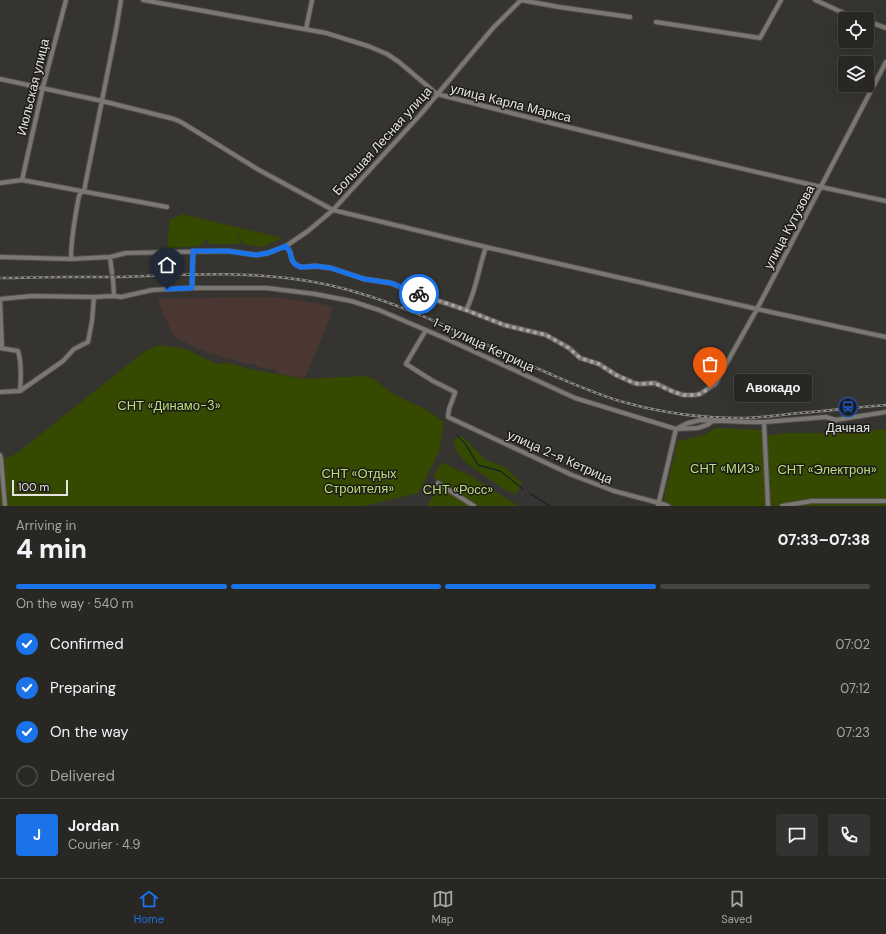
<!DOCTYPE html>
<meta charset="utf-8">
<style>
:root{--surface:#282724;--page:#343331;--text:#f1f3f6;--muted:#a5a5a6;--line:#444441;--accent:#1a73e8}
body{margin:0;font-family:"DM Sans",sans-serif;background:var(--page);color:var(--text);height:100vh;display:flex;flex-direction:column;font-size:15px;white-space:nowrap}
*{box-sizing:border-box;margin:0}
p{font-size:13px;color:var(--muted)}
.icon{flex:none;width:22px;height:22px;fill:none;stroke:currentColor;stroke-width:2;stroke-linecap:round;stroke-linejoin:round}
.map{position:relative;height:506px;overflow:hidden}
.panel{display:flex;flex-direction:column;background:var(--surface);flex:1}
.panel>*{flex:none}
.controls{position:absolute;left:838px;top:12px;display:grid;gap:8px}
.controls a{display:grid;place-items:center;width:36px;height:36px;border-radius:4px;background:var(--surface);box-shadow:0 4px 16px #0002,0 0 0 1px var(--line);font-size:20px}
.scale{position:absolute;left:12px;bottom:10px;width:56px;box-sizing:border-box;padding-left:4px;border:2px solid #e6e4e2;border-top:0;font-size:11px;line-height:14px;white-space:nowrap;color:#e6e4e2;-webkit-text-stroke:3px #1d1c1a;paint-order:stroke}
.pin{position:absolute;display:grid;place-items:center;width:34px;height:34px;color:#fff;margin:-41px -17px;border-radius:50% 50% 50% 0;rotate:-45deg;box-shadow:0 0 4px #0007}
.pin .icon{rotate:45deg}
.courier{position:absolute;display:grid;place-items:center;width:40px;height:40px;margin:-20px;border:3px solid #1a73e8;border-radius:50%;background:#fff;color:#222;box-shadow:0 1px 5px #0007}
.bubble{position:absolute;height:28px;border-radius:4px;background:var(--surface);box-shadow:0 4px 16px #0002,0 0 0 1px var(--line);font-size:13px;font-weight:800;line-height:28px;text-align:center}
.headline em{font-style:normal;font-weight:800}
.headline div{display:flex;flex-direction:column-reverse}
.headline{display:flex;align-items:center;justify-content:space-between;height:68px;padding:0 16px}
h1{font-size:26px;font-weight:800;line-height:30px}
.bar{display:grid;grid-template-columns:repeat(4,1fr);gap:6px 4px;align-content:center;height:48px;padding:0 16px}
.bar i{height:5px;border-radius:3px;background:var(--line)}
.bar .current{background:var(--accent)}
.bar p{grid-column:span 4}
.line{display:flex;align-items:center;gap:10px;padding:0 16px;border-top:1px solid var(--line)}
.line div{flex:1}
.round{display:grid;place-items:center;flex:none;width:42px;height:42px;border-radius:4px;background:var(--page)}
ol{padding:0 16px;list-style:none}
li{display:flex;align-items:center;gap:12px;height:44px}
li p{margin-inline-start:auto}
li .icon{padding:4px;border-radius:50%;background:var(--accent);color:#fff;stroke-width:4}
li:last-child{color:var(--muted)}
li i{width:22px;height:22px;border:2px solid var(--line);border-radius:50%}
.menu{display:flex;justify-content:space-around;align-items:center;height:56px;border-top:1px solid var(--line);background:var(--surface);font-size:11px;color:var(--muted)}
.menu a{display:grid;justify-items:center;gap:2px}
.menu .current{color:var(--accent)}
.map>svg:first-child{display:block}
.industrial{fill:#4a3731}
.green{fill:#354900}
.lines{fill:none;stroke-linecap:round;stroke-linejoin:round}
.stream{stroke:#001835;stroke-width:1}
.minor-casing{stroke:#524f4d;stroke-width:6}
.minor{stroke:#7b7874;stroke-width:4}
.rail-casing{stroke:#8c8a87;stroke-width:2.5}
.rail{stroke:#1d1c1a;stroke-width:1;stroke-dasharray:3;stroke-linecap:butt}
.done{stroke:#a8a6a4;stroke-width:4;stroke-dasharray:0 7.2}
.route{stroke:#1a73e8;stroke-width:5}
.labels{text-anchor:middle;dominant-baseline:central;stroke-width:3;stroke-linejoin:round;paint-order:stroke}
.street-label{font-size:13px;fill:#e6e4e2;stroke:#1d1c1a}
.park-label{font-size:13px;fill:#badf77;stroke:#1d1c1a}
.poi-label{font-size:13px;fill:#e6e4e2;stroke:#1d1c1a}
</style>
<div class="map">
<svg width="886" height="506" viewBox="0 0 886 506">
<rect width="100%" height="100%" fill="#363430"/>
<!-- industrial -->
<path class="industrial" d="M245,297H273L317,303L333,307L330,318L305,378L280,374L276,370L258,367L255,364H248L206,352L174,337L159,304V299Z"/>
<!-- green -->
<path class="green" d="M182,214L282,238L263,247L247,245L242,243L239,234H232L239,235V244H209V237L200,246L167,248L170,220Z
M159,345L185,349L217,364L229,363L249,369L305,379L364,376L372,378L394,394L427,410L444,422L439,452L418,493L364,506H0V460L12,456L21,450L145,351Z
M715,428L761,430L765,436L786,433H846L886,429V506H662L678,441L704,435Z
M462,436L486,460L505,467L522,483L516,494L507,491L465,462L455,448L454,439Z
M442,462L461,472L462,471L519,506H427L441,483L433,476Z"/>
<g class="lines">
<!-- stream -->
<path class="stream" d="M457,435L466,445L478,465L500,471L523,489
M531,494L550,506"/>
<!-- minor casing -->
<g class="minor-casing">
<path id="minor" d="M143,0L326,33L368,46L387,54L399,62L437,94L547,122L658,149L821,187L886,201
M521,0L559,7L630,17
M815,0L846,14L860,19
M867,21L886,28
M656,22L760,38L781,0
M306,29L312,0
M0,79L102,101L174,119L181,122L259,170L333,210L490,248L757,309L886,337
M22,180L43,87L66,0
M0,183L22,180L167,207
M286,246L290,252L292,260L295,264L300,267H306L315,266L331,268L364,279L391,283L409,291L466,310L504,325L546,335L569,348L580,358L599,364L616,375L634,383L639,384L655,383L674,392L683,395H695L700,394L715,384L757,309L886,62
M0,257L71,259L110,257L126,253L228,251L256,255L268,253L286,246L308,231L333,210L343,199L420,115L493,28L521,0
M110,257L112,273
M71,259C71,237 75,217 79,196L81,192L84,191L116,30L121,0
M113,279L114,296
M192,288L193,251
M0,299L32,296L94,297L114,296L121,297L152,290L192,288H267L315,294L351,301L379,310L449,340L575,398L676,429L698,428L707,425L714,420
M0,299L2,348
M466,310C476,292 479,266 486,247
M426,330L407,362L406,364L433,381L455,392V393L449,409L448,417L572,475L614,491L663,504L668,506
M0,348L18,351C22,363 21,378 20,391
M0,392L20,391L63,361L74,349L88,342L92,321L94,297
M764,422L768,506
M678,428L688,423L701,420L747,422H764L826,417L836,420L886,412
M0,455L1,459L5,506
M438,483L474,506
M658,506L676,429
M782,506L812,501H886"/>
</g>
<!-- minor -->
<use href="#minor" class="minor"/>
<!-- rail casing -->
<g class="rail-casing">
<path id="rail" d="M0,278C21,278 43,277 64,277C82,277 101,277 119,277C187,274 262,270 329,285C404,302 472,339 541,370C569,382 597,395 627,403C663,413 702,418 740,418C760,418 780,415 799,413C828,411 857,407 886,405"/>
</g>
<!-- rail -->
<use href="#rail" class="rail"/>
</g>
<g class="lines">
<!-- done -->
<path class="done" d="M419,294L466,310L504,325L546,335L569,348L580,358L599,364L616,375L634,383L639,384L654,383L674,392L683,395H695L700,394L710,388"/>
<!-- route -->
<path class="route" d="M167,289L192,288L193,251H228L256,255L268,253L286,246L290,252L292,260L295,264L300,267H306L315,266L331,268L364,279L391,283L419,294"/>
</g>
<!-- icons -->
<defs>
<g id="station-ring" transform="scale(1)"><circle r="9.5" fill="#1d1c1a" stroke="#1a4fb4" stroke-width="1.5"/><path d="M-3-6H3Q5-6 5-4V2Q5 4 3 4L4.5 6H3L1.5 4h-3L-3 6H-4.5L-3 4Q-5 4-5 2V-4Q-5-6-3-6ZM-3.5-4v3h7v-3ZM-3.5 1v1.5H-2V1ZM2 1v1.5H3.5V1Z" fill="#1a4fb4"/></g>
</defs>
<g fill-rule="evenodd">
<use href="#station-ring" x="848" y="407"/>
</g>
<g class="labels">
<!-- street labels -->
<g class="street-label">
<text transform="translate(33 87) rotate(-76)">Июльская улица</text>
<text transform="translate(511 103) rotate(14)">улица Карла Маркса</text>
<text transform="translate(382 141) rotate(-48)">Большая Лесная улица</text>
<text transform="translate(789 227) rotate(-62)">улица Кутузова</text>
<text transform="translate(484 345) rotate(25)">1-я улица Кетрица</text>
<text transform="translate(560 457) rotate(24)">улица 2-я Кетрица</text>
</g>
<!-- park labels -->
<g class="park-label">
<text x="169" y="405">СНТ «Динамо-3»</text>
<text x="725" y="468">СНТ «МИЗ»</text>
<text x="827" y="469">СНТ «Электрон»</text>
<text x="359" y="473">СНТ «Отдых<tspan x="359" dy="15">Строителя»</tspan></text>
<text x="458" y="489">СНТ «Росс»</text>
</g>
<!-- poi labels -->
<g class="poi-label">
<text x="848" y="427">Дачная</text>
</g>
</g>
</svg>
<div class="controls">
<a><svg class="icon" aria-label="locate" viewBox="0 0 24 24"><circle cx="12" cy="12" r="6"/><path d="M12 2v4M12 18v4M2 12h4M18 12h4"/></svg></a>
<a><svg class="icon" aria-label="layers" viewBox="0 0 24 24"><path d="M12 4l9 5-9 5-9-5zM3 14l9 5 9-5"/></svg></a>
</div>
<div class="scale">100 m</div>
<div class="pin" style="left:710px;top:388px;background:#ea580c"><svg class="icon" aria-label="bag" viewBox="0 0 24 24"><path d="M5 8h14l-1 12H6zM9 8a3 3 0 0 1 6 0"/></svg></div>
<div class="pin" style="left:167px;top:289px;background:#1f2937"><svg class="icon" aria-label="home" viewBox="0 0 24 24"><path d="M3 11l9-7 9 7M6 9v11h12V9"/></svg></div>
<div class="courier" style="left:419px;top:294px"><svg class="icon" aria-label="bike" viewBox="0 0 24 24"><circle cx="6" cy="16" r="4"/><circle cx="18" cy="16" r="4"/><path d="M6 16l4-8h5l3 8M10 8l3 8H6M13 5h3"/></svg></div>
<div class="bubble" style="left:734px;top:374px;width:78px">Авокадо</div>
</div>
<section class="panel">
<div class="headline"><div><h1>4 min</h1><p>Arriving in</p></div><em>07:33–07:38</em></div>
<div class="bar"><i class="current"></i><i class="current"></i><i class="current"></i><i></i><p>On the way · 540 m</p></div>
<ol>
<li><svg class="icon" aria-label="check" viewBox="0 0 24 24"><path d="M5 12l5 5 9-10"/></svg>Confirmed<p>07:02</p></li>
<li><svg class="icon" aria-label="check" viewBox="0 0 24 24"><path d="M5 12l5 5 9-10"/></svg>Preparing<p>07:12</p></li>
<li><svg class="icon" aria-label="check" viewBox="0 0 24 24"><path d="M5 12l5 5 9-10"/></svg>On the way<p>07:23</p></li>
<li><i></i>Delivered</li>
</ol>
<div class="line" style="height:72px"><b class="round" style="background:var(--accent);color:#fff">J</b><div><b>Jordan</b><p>Courier · 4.9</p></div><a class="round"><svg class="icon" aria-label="chat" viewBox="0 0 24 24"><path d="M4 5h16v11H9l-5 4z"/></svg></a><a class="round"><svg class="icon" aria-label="phone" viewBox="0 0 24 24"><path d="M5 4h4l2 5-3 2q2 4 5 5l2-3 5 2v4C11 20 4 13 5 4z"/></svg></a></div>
</section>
<nav class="menu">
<a class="current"><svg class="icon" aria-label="home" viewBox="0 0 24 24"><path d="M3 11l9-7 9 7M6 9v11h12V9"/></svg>Home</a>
<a><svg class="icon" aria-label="map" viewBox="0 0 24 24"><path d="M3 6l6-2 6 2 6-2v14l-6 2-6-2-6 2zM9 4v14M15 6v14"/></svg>Map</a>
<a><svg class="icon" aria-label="saved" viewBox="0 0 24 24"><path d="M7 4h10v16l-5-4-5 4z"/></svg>Saved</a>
</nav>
